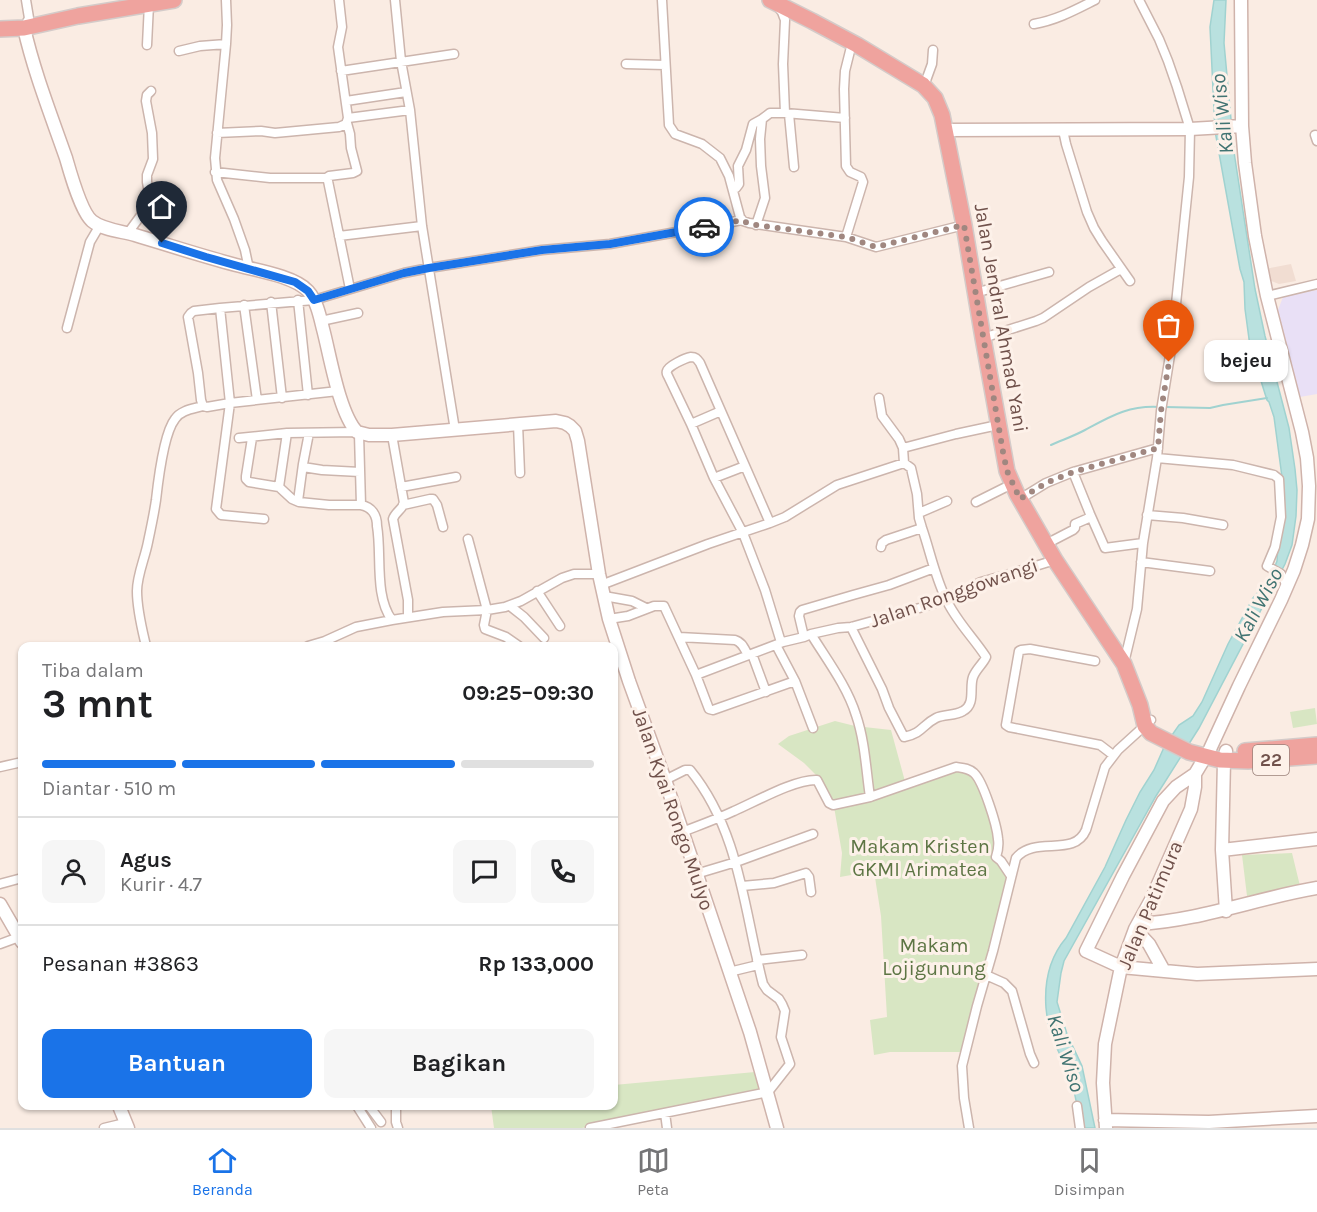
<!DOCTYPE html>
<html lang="id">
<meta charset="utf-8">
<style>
:root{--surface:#fff;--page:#f6f6f6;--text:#202124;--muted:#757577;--line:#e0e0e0;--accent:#1a73e8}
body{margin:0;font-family:Karla,sans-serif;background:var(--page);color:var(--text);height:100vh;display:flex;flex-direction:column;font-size:22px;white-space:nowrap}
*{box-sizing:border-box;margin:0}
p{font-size:20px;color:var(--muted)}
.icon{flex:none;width:33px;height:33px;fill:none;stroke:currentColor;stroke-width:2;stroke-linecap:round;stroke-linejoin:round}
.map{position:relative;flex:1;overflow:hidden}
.sheet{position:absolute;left:18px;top:642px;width:600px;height:468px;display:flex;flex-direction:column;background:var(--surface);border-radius:12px;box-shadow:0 2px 4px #0004}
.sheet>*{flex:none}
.pin{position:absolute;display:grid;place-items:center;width:51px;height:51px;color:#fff;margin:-62px -26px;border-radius:50% 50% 50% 0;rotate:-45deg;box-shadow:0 0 6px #0007}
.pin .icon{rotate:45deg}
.courier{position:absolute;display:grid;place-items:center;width:60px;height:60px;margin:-30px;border:4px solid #1a73e8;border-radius:50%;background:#fff;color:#222;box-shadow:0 2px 8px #0007}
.bubble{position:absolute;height:42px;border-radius:12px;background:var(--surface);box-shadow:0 2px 4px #0004;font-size:20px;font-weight:700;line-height:42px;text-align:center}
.head em{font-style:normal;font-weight:700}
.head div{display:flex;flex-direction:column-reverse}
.head{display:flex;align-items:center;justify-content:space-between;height:102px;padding:0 24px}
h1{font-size:39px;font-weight:700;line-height:45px}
.bar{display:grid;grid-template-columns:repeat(4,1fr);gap:9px 6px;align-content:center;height:72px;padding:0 24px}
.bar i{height:8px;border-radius:4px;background:var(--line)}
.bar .current{background:var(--accent)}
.bar p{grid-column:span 4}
.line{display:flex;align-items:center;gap:15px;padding:0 24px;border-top:2px solid var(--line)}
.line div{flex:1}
.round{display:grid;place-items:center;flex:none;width:63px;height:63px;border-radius:12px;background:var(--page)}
.cta{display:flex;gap:12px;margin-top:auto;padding:12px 24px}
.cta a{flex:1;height:69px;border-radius:12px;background:var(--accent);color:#fff;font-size:24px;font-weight:700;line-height:69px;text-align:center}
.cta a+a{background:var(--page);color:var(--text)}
.menu{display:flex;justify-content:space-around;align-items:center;height:84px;border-top:2px solid var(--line);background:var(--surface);font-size:16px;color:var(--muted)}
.menu a{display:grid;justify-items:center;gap:3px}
.menu .current{color:var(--accent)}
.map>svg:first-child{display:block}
.residential{fill:#f1ddd2}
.education{fill:#e9e0f6}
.green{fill:#d8e6c3}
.water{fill:#b9e1df;stroke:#a0d2d0;stroke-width:1.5}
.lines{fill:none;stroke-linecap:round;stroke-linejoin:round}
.stream{stroke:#a0d2d0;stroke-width:2}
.street-casing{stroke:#ccb5ad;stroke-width:11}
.secondary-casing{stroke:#cfb3ab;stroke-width:15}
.highway-casing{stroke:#d4cbc9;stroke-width:18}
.street{stroke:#fff;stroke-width:8}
.secondary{stroke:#fff;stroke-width:12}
.highway{stroke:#efa39e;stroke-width:15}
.done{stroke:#a08780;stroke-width:6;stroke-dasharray:0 10.8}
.route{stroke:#1a73e8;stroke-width:8}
.labels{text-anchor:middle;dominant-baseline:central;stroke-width:6;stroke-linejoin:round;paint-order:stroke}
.shield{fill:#fdf1e9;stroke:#9a817a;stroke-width:1.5}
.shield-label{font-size:18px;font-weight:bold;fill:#70514b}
.street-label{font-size:20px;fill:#70514b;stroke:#fdf1e9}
.park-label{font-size:20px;fill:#5d7544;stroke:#fdf1e9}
.water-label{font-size:21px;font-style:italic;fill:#417472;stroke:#fdf1e9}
</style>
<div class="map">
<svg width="1317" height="1128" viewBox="0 0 1317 1128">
<rect width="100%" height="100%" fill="#faece3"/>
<!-- residential -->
<path class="residential" d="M1291,264L1296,281L1279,284L1269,280L1265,269Z"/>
<!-- education -->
<path class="education" d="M1317,290V394L1300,397L1278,310L1283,297Z"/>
<!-- green -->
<path class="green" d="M1315,708L1317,724L1293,728L1290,712Z
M835,721L855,726L891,730L906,785L956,768L972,772L993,820L995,858L1009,876L961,1052H890L874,1055L870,1020L887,1017L881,916L874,871L840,877L842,853L833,801L820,779L804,763L778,744L789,736Z
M1292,853L1300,886L1247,896L1242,855Z
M755,1072L762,1091L582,1128H494L491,1106H614V1085Z"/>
<!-- water -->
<path class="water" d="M1214,0H1226L1224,43L1234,152L1255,289L1265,336L1289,428L1295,469L1297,490L1296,516L1292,545L1285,564L1199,728L1156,796L1064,961L1061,973L1057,1002L1067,1034L1082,1066L1095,1128H1081C1078,1111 1076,1094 1070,1078C1065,1063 1057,1050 1051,1035C1048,1026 1047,1017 1046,1008C1044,981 1049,958 1066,938L1105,867L1126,820L1140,792L1154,770L1165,745L1179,725L1193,716L1202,702L1228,644L1253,598L1270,579L1277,561L1282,477L1274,417L1269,402L1267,400L1250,346L1245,309L1244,282L1240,269L1215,131L1210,27Z"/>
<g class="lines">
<!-- stream -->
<path class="stream" d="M1165,407L1210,408L1223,405L1267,398
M1051,445C1062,440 1074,436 1085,430C1111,416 1129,405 1160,407"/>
<!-- street casing -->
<g class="street-casing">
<path id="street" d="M226,0L227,25L226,44L215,158L217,180L234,219L245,250L249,269
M395,0L401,61L410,110L422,226L455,430
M662,0L669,125L675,134L702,144L720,158L729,176L740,217L743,221L749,223L846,237L876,247L964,225
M778,7L782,12L785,20L783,64L785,113
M1034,24C1057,20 1075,10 1095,0
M24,28L29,18L26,0
M147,45L149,4
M179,51L200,46L226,44
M626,64L665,65
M341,71L454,54
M924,86L932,64L933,50
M346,101L406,92
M789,114L794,167
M348,118L410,110
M1063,130L1066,144L1087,212L1094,228L1102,241L1130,281
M217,133L261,131L275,133L339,127L346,124L348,118L338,47L342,27L339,0
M1315,135L1317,141
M215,172L270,178H326L328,181L350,289
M326,178L329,176L353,173L357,171L351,148L350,134L347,123
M733,188H736L739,184L738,166L746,150L753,124L762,119
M756,225L765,198L761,166L760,139L762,119L770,113H785L845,118
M128,233L147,207L150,199L147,182V175L153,159L152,133L146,101L147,95L151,91
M339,236L422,226
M846,237L863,182L861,177L850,172L846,166L844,89L845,71L852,43
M975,293L1049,272
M1267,296L1317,284
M298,300L308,395
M271,302L282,398
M244,305L257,400
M220,308L230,403L216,509L221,515L264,519
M321,321L358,313
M67,328L90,242L100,225
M983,338L1036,321L1043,318L1089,287L1121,269
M338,391L230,403L207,407L203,406L201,400L198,373L188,317L191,313L194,311L220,308L314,300L404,273L429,268L542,250L610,244L721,224L742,220
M879,398L882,416L899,439L903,448L904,463
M518,424L520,473
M691,424L721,411
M359,434L361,505
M392,435L404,503C402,510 395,512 393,519L408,600V617
M239,438L287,433L357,432
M252,438L246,476V479L249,482L279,487L292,499L299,502L329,505H361C366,506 370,508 373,512C376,516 377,522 377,526C382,554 374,596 392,620L443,612L487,610L505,607L521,601L562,578L574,574H599
M903,448L956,434L998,425
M1157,458L1233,465L1274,475L1279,479L1281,517L1275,547L1267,566L1281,574L1287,586
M303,467L322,470L360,472
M1073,472L1090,514L1105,548L1143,543
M714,478L745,466
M279,487L287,433
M401,487L456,477
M1020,499L1046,483L1073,472L1158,448
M298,501L303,464L309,433
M976,502L1012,484
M403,505L430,499H433L437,505L443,527
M919,513L947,501
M1147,515L1183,518L1223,525
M770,523L700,363C697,359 696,357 691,357C685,358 668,366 667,371C666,373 667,374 668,376L691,424L714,478L743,533L765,590L780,639L783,642L804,637
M468,539L487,610L484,625L485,629L506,637L519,646
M1046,544L1073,530L1075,528V524L1091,517
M881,547L882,543L886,540L922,528
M1141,562L1210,571
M934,568L889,585L853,595L802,610L800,612L799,616L804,637L811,634L838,628L851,627L923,607L946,599L981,582L1013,573L1055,560
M601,585L708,544L770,523L785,517L837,485L904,463L911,468L917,494L919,518L922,528C930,551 935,577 946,599C956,621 973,637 986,657C983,664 976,669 973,677C969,688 976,704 963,711C955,716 944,714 936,718C922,725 923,733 904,737L889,708L882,689L851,627
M537,591L560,626
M604,596L632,601L646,608
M510,606L524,617L544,638
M609,619L628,616L654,606H664L696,675L783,642
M811,634C827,660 847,686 856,715C865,741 866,770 870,797
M679,637L735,640C742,642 744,648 748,655
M146,646C142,629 137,610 137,591C137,575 145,558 148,542C151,528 154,514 156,500C158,482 164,433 175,419C181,410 193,409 203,406
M308,646L325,641L356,627L392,620
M752,654L766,692
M1095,661L1030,649L1021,650L1019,651L1006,725L1009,727L1100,745L1113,755
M1124,663L1137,609L1143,543L1157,458L1161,411L1172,343L1189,177L1190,129L1177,87L1168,61L1159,39L1139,0
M696,675L709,709L713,710L795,681L776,645
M795,681L813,728
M0,767L22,762
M682,832C700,825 717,819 734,811C755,802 795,779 817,780L829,803L833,805L870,797L956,767C963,768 968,768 974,773C983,781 997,825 998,839C999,845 998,851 996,857L1001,861L1011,876
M696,874L736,862L813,834
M0,884L22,878
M742,886L774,883L806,873L809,877L811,892
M0,944L19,937
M757,960L802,955
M729,972L758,965
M986,975L1004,983L1012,991L1030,1054L1034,1063
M357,1106L371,1128
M369,1106L381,1122
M396,1106V1122L398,1128
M1077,1106L1080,1128
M665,1113L667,1128
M104,1128L125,1123
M590,1128L768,1092L790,1064L781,1037L785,1011L782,1004L779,999L767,990L763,984C744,911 740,831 690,770H685L665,780
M969,1128L964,1098L962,1066L977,1006L993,951L1016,858C1035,835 1074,858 1086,830L1105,767L1118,750L1151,720"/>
</g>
<!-- secondary casing -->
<g class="secondary-casing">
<path id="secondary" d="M24,28C34,72 51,115 66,158C70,172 81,212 92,221C103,230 121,231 135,235C168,245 202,256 236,265C255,270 294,276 308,291C317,301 320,317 323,329C330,355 339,413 357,432L369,435H392L556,421L565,423L570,426L575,431L578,441L599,574L609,619L629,681L665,780L750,1032L777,1128
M945,130L1190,129L1242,126
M1195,774L1176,787L1163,801L1123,876L1086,951L1121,967L1197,974L1317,969
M1222,850L1317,839
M0,904L22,942
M1226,911L1222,850L1224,761L1226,751
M1138,924C1199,921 1257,898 1317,888
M1135,929L1149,944L1164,971
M119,1106L128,1128
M1105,1120L1209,1122L1317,1116
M1106,1128L1103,1083L1105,1044L1121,967L1135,929L1152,898L1191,809L1195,787V774L1210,749L1239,686L1281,600L1294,570L1302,545L1308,519L1309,486L1307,458L1302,432L1267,296L1255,236L1245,163L1242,126L1241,0"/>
</g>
<!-- highway casing -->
<g class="highway-casing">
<path id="highway" d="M770,0L812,21L857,45L923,85L935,98L942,115L964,225L983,338L1007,471L1017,494L1055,560L1124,664L1140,705L1145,726L1151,733L1189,752L1220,760L1248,761L1317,756
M0,29L24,28L78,16L174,0
M1245,751L1317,745"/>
</g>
<!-- street -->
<use href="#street" class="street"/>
<!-- secondary -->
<use href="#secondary" class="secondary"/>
<!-- highway -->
<use href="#highway" class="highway"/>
</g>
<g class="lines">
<!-- done -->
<path class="done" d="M704,227L742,220L749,224L756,225L846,237L876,247L964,225L1003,452L1007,471L1020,499L1046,483L1073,472L1158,448L1161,411L1169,362"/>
<!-- route -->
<path class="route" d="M162,243L206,257L295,282L308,291L314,300L404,273L429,268L542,250L610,244L704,227"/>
</g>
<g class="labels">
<!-- shield labels -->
<rect class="shield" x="1253" y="745" width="36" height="30" rx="4.5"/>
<g class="shield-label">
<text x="1271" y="760">22</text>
</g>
<!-- street labels -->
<g class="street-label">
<text transform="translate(1001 318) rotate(80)">Jalan Jendral Ahmad Yani</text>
<text transform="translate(954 593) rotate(-19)">Jalan Ronggowangi</text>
<text transform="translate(673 809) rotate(71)">Jalan Kyai Rongo Mulyo</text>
<text transform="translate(1150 905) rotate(-67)">Jalan Patimura</text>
</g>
<!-- park labels -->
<g class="park-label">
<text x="920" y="846">Makam Kristen<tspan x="920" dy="23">GKMI Arimatea</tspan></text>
<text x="934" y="945">Makam<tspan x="934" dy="23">Lojigunung</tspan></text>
</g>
<!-- water labels -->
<g class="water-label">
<text transform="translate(1222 114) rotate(-96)">Kali Wiso</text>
<text transform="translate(1258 605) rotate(-62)">Kali Wiso</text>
<text transform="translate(1066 1053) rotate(72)">Kali Wiso</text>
</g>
</g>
</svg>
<div class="pin" style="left:1169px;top:362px;background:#ea580c"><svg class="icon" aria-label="bag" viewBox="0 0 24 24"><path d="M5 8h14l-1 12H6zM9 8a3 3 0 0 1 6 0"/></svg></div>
<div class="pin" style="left:162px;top:243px;background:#1f2937"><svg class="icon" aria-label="home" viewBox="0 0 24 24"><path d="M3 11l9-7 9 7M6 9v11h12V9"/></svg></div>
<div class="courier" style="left:704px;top:227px"><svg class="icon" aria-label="car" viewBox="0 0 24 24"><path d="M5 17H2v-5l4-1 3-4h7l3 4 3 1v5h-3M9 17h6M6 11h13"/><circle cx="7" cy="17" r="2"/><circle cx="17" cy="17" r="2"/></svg></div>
<div class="bubble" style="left:1204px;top:340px;width:84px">bejeu</div>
<section class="sheet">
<div class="head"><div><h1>3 mnt</h1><p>Tiba dalam</p></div><em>09:25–09:30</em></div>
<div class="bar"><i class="current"></i><i class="current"></i><i class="current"></i><i></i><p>Diantar · 510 m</p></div>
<div class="line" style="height:108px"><a class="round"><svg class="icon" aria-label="person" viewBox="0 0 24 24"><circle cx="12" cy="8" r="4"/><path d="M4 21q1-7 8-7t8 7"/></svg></a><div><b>Agus</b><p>Kurir · 4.7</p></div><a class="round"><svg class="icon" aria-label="chat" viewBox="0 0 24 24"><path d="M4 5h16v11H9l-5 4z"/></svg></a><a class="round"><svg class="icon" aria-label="phone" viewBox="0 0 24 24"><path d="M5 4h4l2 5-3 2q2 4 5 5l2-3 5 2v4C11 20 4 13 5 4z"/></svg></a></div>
<div class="line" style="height:78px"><div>Pesanan #3863</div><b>Rp 133,000</b></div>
<div class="cta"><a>Bantuan</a><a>Bagikan</a></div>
</section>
</div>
<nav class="menu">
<a class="current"><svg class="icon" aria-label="home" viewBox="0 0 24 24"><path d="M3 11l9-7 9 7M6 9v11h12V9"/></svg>Beranda</a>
<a><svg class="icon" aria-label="map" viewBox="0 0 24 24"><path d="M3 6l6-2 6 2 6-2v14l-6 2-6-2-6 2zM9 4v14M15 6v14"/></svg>Peta</a>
<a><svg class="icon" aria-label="saved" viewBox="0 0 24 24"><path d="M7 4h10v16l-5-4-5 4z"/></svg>Disimpan</a>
</nav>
